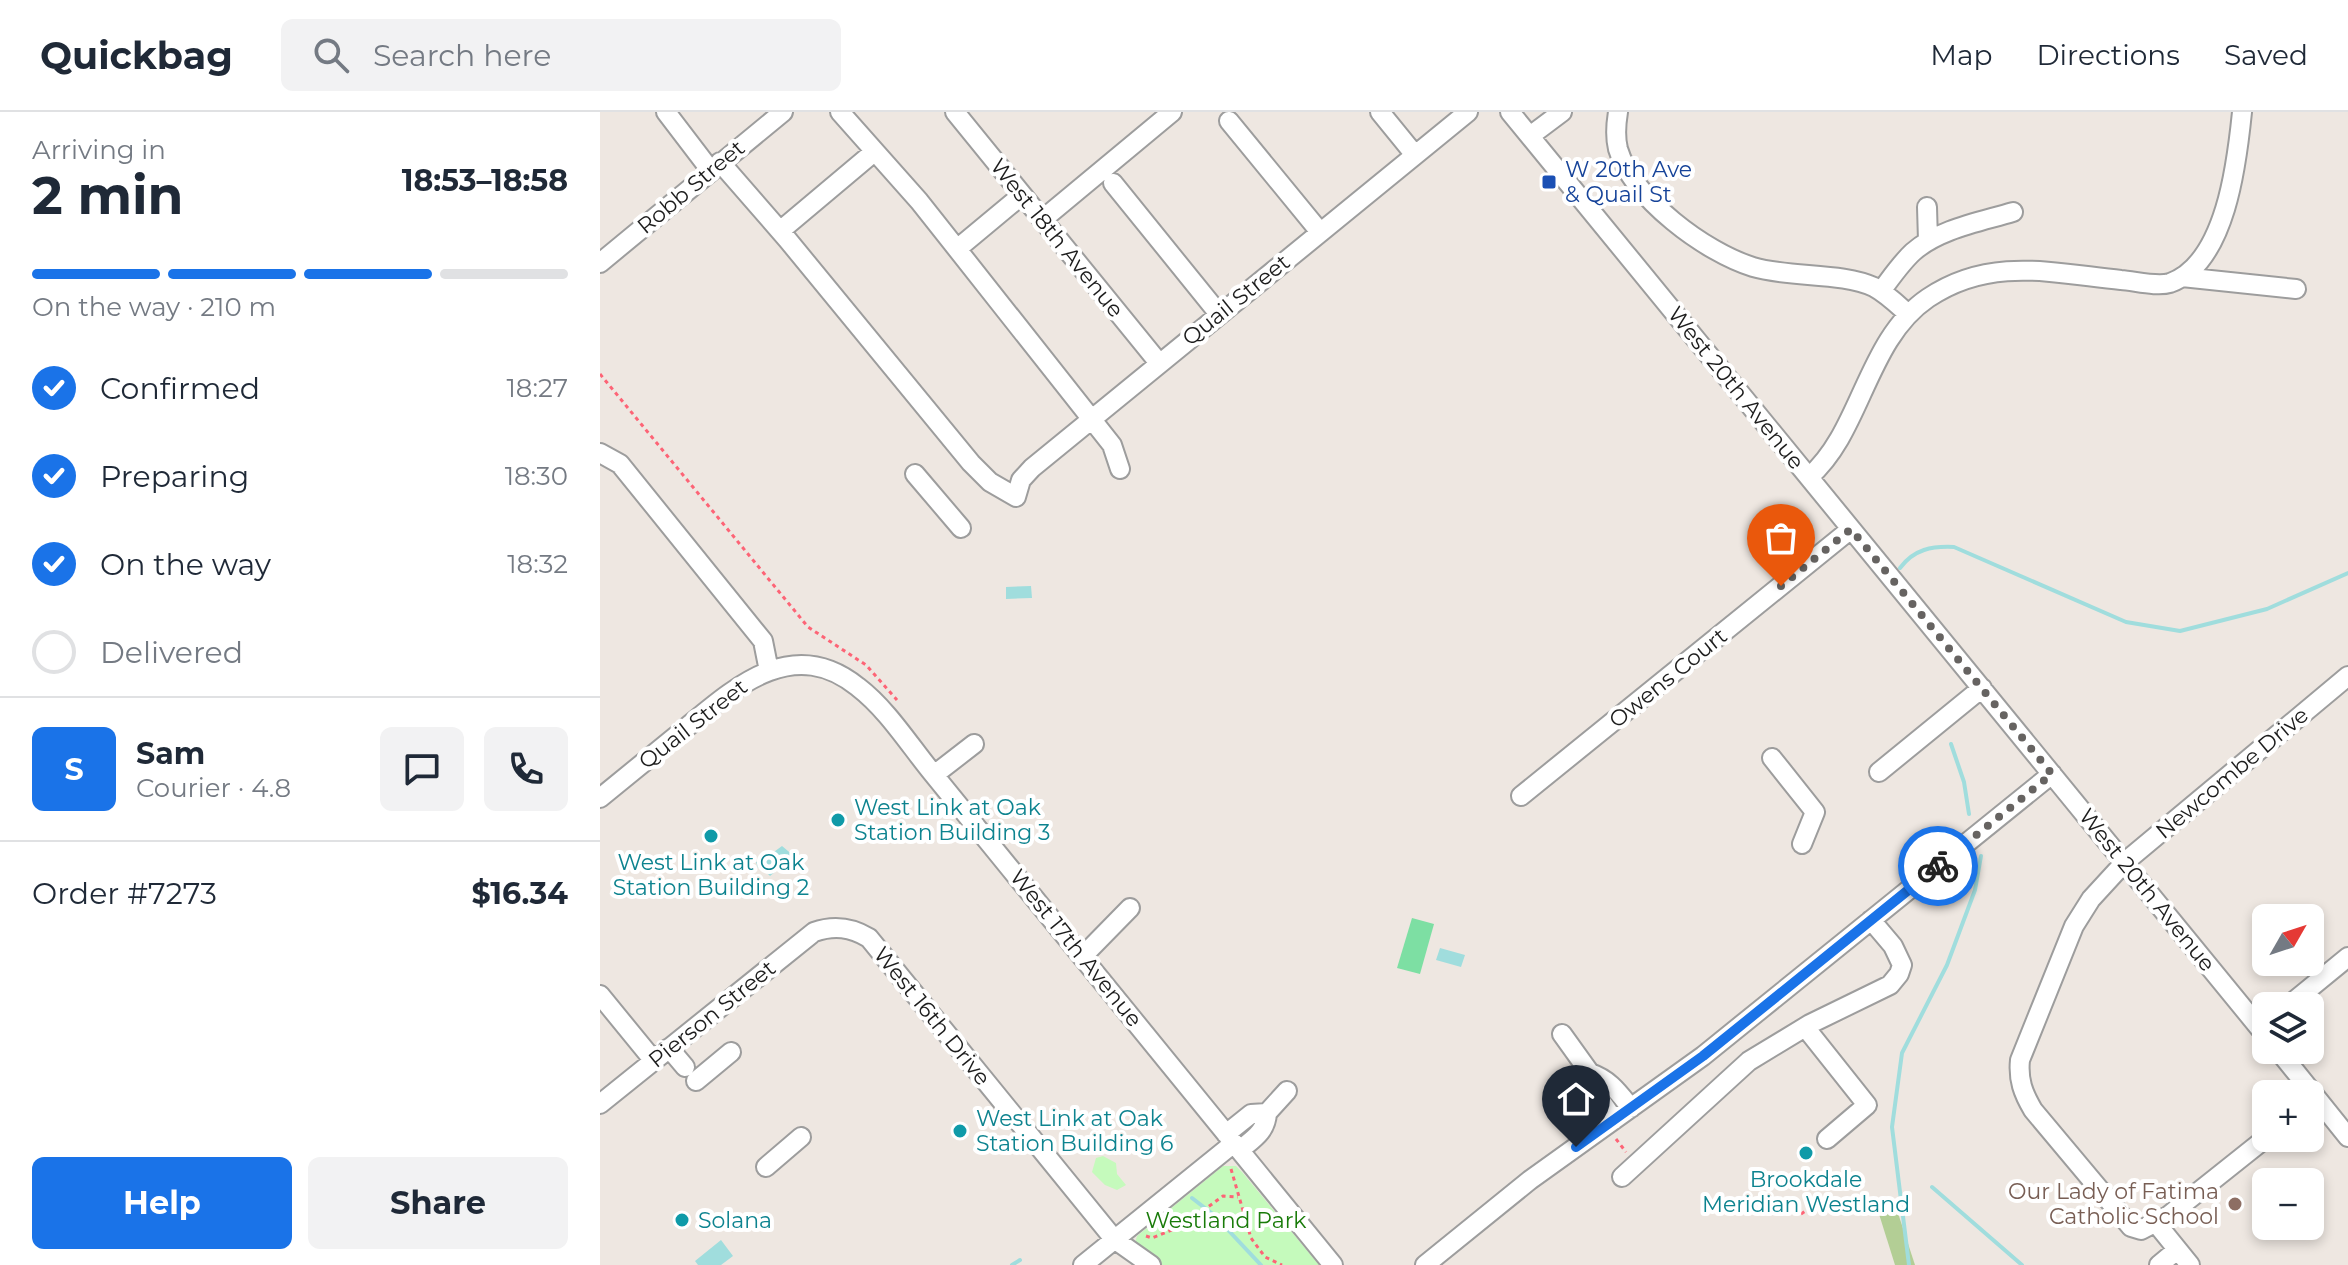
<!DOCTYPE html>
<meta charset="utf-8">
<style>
:root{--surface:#fff;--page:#f2f2f3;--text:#1f2937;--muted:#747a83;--line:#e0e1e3;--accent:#1a73e8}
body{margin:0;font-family:Montserrat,sans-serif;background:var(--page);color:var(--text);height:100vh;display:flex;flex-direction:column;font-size:30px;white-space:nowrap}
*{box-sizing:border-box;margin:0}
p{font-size:26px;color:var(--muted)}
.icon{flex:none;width:44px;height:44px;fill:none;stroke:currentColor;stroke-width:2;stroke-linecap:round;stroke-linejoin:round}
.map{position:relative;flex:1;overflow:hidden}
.side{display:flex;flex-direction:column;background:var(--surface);width:600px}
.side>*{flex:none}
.needle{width:52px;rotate:51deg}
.controls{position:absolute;left:1652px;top:792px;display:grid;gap:16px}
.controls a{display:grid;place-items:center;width:72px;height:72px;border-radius:12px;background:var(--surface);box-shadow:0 4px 12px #0003;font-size:40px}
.pin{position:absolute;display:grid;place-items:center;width:68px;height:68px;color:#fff;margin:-82px -34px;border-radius:50% 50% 50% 0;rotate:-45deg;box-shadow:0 0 8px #0007}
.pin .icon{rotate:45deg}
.courier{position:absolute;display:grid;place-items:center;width:80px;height:80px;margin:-40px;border:6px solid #1a73e8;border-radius:50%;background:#fff;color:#222;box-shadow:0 2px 10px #0007}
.summary em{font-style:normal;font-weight:700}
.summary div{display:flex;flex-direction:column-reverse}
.summary{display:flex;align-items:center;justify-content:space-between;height:136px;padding:0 32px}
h1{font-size:52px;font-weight:700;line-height:60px}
.bar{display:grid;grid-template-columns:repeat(4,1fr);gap:12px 8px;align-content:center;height:96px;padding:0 32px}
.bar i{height:10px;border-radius:6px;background:var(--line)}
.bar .selected{background:var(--accent)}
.bar p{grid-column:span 4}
.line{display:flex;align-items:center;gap:20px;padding:0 32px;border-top:2px solid var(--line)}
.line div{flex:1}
.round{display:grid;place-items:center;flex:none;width:84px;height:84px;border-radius:12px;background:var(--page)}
ol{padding:0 32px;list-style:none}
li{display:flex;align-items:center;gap:24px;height:88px}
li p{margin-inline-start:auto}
li .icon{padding:8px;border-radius:50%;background:var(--accent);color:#fff;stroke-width:4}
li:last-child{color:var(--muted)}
li i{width:44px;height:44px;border:4px solid var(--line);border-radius:50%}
.action{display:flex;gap:16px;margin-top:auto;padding:16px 32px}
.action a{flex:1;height:92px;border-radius:12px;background:var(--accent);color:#fff;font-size:32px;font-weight:700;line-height:92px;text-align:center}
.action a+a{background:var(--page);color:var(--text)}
header{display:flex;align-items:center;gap:48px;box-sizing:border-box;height:112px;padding:0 40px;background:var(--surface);border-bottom:2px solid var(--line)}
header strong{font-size:38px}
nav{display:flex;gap:44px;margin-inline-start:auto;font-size:28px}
.search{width:560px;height:72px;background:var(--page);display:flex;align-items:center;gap:20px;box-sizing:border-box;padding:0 28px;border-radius:12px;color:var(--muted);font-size:30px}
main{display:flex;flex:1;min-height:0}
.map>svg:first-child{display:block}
.forest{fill:#b3ce95}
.park{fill:#c5fabc}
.pitch{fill:#7ddfa3}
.water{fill:#a0dddd}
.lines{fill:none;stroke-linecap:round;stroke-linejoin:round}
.stream{stroke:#a0dddd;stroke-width:4}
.minor-casing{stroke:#9d9d9d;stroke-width:22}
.path{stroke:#fd6476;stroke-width:3;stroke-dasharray:4 4;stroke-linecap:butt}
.minor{stroke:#fff;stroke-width:18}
.done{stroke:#666361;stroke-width:8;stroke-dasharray:0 14.4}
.route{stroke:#1a73e8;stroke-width:10}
.transit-dot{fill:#1a4fb4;stroke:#fff;stroke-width:3}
.culture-dot{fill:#0f9aa8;stroke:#fff;stroke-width:3}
.education-dot{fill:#8d6e63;stroke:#fff;stroke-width:3}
.labels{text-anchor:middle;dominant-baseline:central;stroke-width:8;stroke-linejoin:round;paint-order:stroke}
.transit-label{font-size:22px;fill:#164399;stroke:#fff;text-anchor:start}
.street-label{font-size:22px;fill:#1c1c1c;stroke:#fff}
.culture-label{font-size:22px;fill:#0d838f;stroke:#fff;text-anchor:start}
.education-label{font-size:22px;fill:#785e54;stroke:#fff;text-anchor:end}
.park-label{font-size:22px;fill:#197b09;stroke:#fff}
</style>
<header>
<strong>Quickbag</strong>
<div class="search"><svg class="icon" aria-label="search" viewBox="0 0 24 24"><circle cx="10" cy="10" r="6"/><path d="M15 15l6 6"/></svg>Search here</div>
<nav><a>Map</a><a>Directions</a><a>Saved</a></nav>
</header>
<main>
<section class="side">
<div class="summary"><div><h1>2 min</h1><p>Arriving in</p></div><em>18:53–18:58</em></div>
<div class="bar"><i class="selected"></i><i class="selected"></i><i class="selected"></i><i></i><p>On the way · 210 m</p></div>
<ol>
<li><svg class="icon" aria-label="check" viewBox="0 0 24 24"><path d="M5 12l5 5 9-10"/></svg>Confirmed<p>18:27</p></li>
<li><svg class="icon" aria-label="check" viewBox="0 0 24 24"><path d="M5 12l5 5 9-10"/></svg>Preparing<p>18:30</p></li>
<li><svg class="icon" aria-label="check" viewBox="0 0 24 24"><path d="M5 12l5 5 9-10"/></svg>On the way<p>18:32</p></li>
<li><i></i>Delivered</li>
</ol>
<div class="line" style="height:144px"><b class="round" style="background:var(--accent);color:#fff">S</b><div><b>Sam</b><p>Courier · 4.8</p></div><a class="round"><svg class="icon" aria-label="chat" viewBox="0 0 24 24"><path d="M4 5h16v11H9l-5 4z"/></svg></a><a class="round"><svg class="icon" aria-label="phone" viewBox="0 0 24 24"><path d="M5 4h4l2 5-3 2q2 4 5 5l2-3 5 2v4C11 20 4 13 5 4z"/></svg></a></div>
<div class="line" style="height:104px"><div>Order #7273</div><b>$16.34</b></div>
<div class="action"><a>Help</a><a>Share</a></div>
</section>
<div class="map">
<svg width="1748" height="1153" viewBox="0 0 1748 1153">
<rect width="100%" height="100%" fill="#eee7e1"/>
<!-- forest -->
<path class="forest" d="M1296,1095L1315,1153H1295L1279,1102Z"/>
<!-- park -->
<path class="park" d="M503,1044L516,1051L517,1062L526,1073L517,1078L505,1073L492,1060L496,1046Z
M623,1054H636L642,1060L719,1153H561L534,1135L537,1124Z"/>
<!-- pitch -->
<path class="pitch" d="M812,806L834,812L820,862L797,856Z"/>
<!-- water -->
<path class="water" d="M431,474L432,486L406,487V475Z
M182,734L194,744L170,764L162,756H158L156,750L163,748Z
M840,836L865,843L861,855L836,848Z
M121,1128L133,1144L121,1153H98L95,1149Z"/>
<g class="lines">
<!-- stream -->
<path class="stream" d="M1300,456C1314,437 1332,434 1354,435L1526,510L1580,519L1667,497L1748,461
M1351,632L1364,670L1369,702
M1332,1075L1422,1153
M592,1086L614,1103L661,1153
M412,1153L420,1148
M1309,1153L1292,1015L1302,941L1347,853L1375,778L1381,744"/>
<!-- minor casing -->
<g class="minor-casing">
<path id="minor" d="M66,0L111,59
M240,0L319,89L357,137
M355,0L559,251
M780,0L815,43
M910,0L1666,924
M1018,0C1016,12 1015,25 1018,37C1033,87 1105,140 1153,155C1190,166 1242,160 1274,175C1287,182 1298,193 1308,202
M629,9L720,120
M930,24L962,0
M120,50L187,127L371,351L390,370L416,385L421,368L432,356L868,0
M513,71L619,202
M422,83L357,137L512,333L520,357
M1327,95L1328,129
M442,108L572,0
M180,119L274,40
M0,151L183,0
M1582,165L1696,177
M1281,179C1291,166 1301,151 1313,140C1339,117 1380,110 1413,100
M0,341L20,352L163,529L169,559
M315,362L361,416
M1209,365C1262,319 1266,228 1328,186C1390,144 1452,161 1521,168C1535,169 1557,175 1570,171C1626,151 1637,50 1642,0
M1172,646L1215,700L1202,732
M1279,660L1382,576
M334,663L374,632
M921,684L1251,417
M0,686C27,664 54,642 81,620C132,578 191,521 258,575C288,598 310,634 334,663L733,1153
M482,845L530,796
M0,883L54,949
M1688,894L1748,845
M1205,915L1267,993L1227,1027
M962,922L990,961L995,980L1014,1008
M69,936L85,955
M1678,938L1748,1025
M990,961C1010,968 1018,980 1031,996
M96,969L131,940
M0,992L214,820C234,813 251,815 269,826L514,1127L551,1153
M626,1022L651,1002L667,1001
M1666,1026L1568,1104L1541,1118L1531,1115L1433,998C1423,981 1418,968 1420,948L1474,814L1491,787L1525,750L1748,564
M640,1038C653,1027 666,1020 667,1001L687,979
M166,1055L201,1025
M1022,1065L1149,949L1210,912L1290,873L1299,862L1302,853L1293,834L1271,808
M1556,1111L1590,1153
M483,1153L634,1031
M825,1153L930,1068L1103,944L1452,662
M1559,1153L1577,1138"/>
</g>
<!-- path -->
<path class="path" d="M0,262L208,515L266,553L297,588
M1016,1027L1026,1040
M631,1057L651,1126L665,1145L682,1153
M1201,1102L1210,1096
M546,1124L552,1126L582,1114L623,1084L638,1085"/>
<!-- minor -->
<use href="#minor" class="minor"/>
</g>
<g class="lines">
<!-- done -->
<path class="done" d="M1181,474L1251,417L1452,662L1338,754"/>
<!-- route -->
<path class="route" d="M976,1035L1103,944L1338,754"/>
</g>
<!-- markers -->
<rect class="transit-dot" x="941" y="62" width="16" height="16" rx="4"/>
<g class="culture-dot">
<circle cx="238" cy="708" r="8"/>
<circle cx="111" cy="724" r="8"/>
<circle cx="360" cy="1019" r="8"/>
<circle cx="1206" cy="1041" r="8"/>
<circle cx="82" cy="1108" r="8"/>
</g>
<circle class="education-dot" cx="1635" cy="1092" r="8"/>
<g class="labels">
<!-- transit labels -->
<g class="transit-label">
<text x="965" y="57">W 20th Ave<tspan x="965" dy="25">&amp; Quail St</tspan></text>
</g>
<!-- street labels -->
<g class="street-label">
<text transform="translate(91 75) rotate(-40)">Robb Street</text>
<text transform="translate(457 126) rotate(51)">West 18th Avenue</text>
<text transform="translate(636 188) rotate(-39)">Quail Street</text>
<text transform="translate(1136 276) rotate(51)">West 20th Avenue</text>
<text transform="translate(1068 566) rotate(-39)">Owens Court</text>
<text transform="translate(93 612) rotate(-38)">Quail Street</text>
<text transform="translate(1632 661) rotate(-40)">Newcombe Drive</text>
<text transform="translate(1547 778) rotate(51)">West 20th Avenue</text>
<text transform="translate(476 836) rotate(51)">West 17th Avenue</text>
<text transform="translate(112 902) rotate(-39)">Pierson Street</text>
<text transform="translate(332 904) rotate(51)">West 16th Drive</text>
</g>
<!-- culture labels -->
<g class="culture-label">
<text x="254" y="695">West Link at Oak<tspan x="254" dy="25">Station Building 3</tspan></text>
<text x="111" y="750" text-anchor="middle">West Link at Oak<tspan x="111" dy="25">Station Building 2</tspan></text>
<text x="376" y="1006">West Link at Oak<tspan x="376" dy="25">Station Building 6</tspan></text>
<text x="1206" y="1067" text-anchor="middle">Brookdale<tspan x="1206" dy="25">Meridian Westland</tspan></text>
<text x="98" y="1108">Solana</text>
</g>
<!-- education labels -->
<g class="education-label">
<text x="1619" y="1079">Our Lady of Fatima<tspan x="1619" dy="25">Catholic School</tspan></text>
</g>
<!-- park labels -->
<g class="park-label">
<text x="626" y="1108">Westland Park</text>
</g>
</g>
</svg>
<div class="controls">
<a><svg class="needle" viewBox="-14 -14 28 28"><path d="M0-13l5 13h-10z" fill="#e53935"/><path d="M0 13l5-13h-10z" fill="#747a83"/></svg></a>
<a><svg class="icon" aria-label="layers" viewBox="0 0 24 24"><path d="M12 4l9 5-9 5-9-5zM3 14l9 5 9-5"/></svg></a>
<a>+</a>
<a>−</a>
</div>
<div class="pin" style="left:1181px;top:474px;background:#ea580c"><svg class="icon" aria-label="bag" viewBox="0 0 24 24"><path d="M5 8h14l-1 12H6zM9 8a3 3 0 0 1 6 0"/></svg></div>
<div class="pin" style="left:976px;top:1035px;background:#1f2937"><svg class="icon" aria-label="home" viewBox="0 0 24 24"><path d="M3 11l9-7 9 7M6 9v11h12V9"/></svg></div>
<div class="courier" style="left:1338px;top:754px"><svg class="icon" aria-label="bike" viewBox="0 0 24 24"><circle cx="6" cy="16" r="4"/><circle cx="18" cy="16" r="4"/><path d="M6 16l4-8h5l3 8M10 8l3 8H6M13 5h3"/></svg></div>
</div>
</main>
